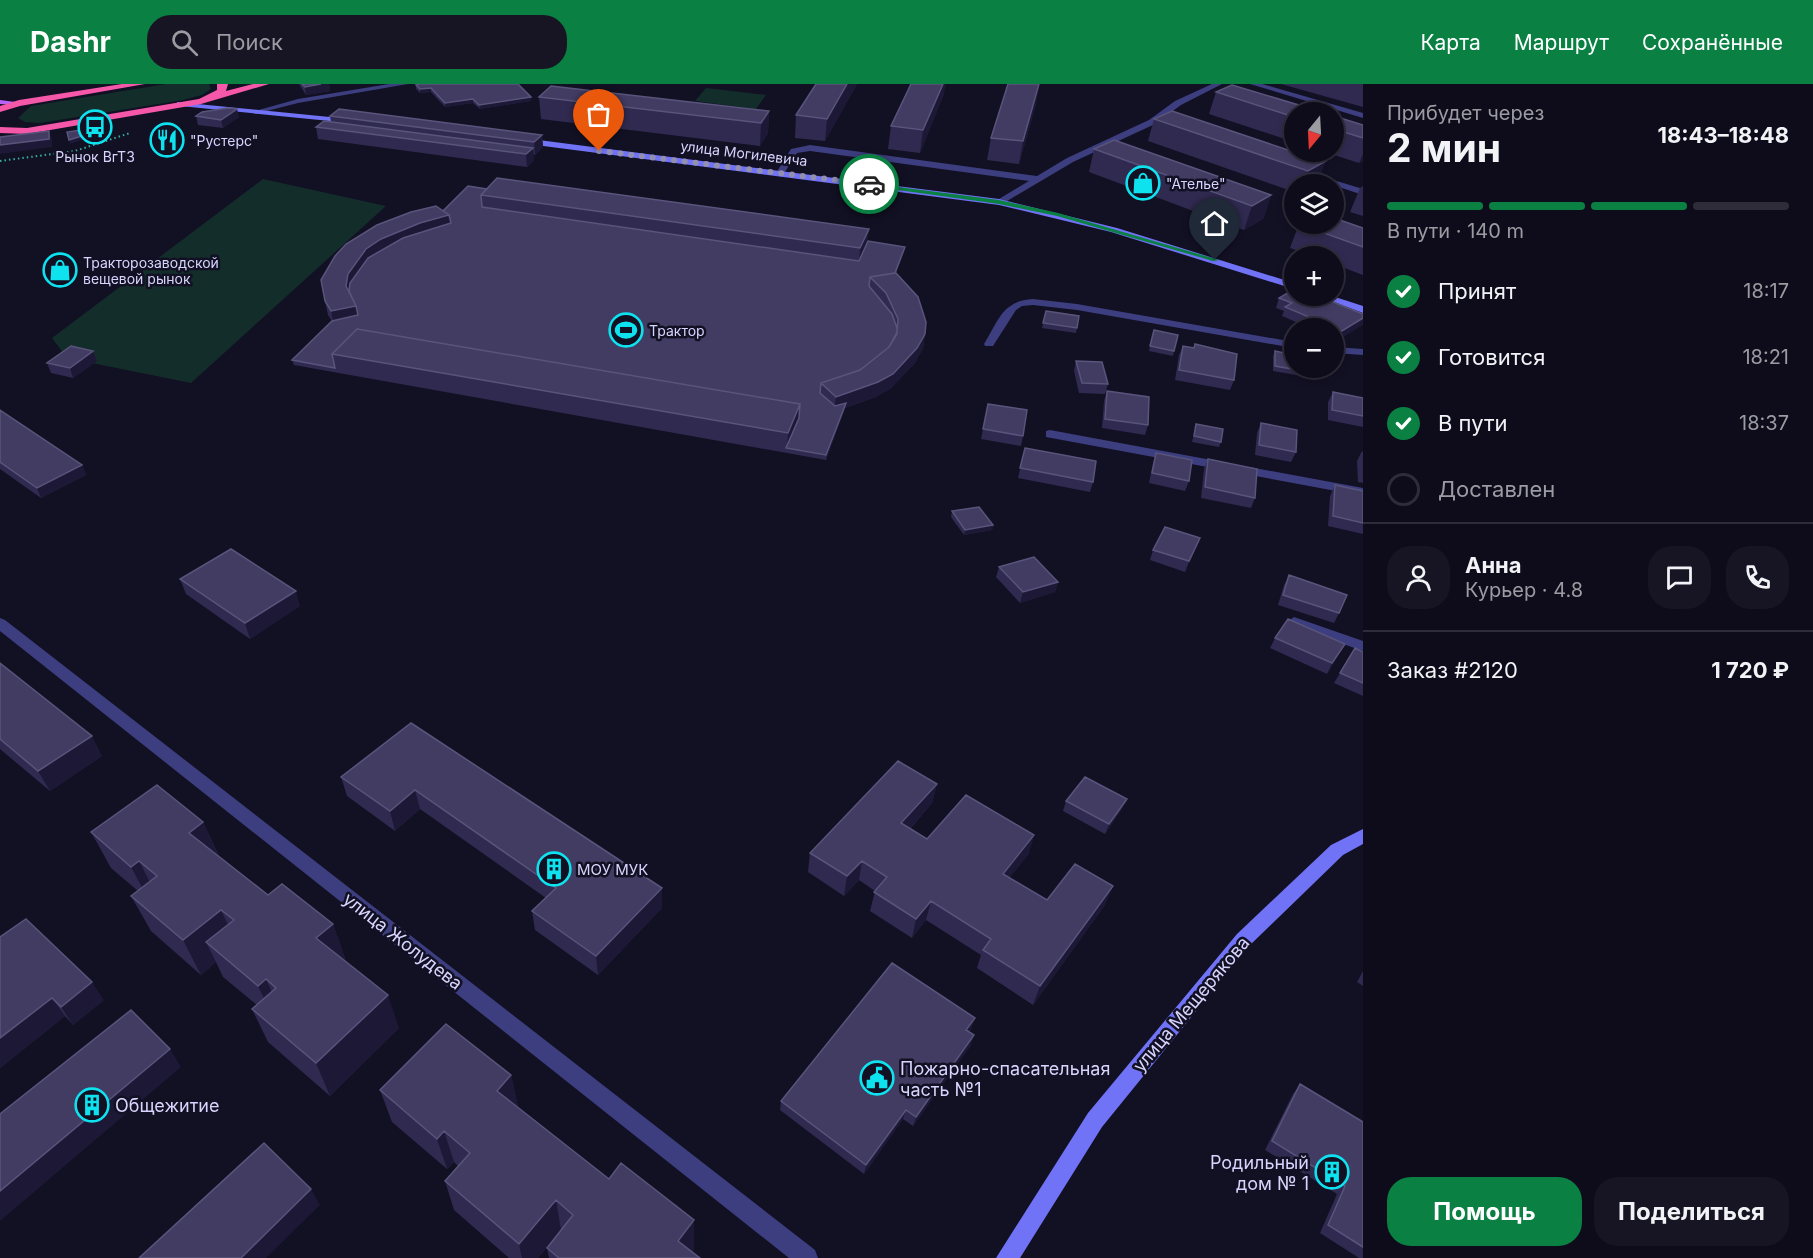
<!DOCTYPE html>
<html lang="ru">
<meta charset="utf-8">
<style>
:root{--surface:#0e0c1a;--page:#171523;--text:#f1f3f6;--muted:#9b9ba2;--line:#2e2c39;--accent:#0b8043}
body{margin:0;font-family:Inter,sans-serif;background:var(--page);color:var(--text);height:100vh;display:flex;flex-direction:column;font-size:22px;white-space:nowrap}
*{box-sizing:border-box;margin:0}
p{font-size:20px;color:var(--muted)}
.icon{flex:none;width:33px;height:33px;fill:none;stroke:currentColor;stroke-width:2;stroke-linecap:round;stroke-linejoin:round}
.map{position:relative;flex:1;overflow:hidden}
.side{display:flex;flex-direction:column;background:var(--surface);width:450px}
.side>*{flex:none}
.needle{width:39px;rotate:198deg}
.fabs{position:absolute;left:1284px;top:18px;display:grid;gap:12px}
.fabs a{display:grid;place-items:center;width:60px;height:60px;border-radius:50%;background:var(--surface);box-shadow:0 3px 9px #0003,0 0 0 2px var(--line);font-size:30px}
.pin{position:absolute;display:grid;place-items:center;width:51px;height:51px;color:#fff;margin:-62px -26px;border-radius:50% 50% 50% 0;rotate:-45deg;box-shadow:0 0 6px #0007}
.pin .icon{rotate:45deg}
.courier{position:absolute;display:grid;place-items:center;width:60px;height:60px;margin:-30px;border:4px solid #0b8043;border-radius:50%;background:#fff;color:#222;box-shadow:0 2px 8px #0007}
.summary em{font-style:normal;font-weight:700}
.summary div{display:flex;flex-direction:column-reverse}
.summary{display:flex;align-items:center;justify-content:space-between;height:102px;padding:0 24px}
h1{font-size:39px;font-weight:700;line-height:45px}
.bar{display:grid;grid-template-columns:repeat(4,1fr);gap:9px 6px;align-content:center;height:72px;padding:0 24px}
.bar i{height:8px;border-radius:4px;background:var(--line)}
.bar .selected{background:var(--accent)}
.bar p{grid-column:span 4}
.line{display:flex;align-items:center;gap:15px;padding:0 24px;border-top:2px solid var(--line)}
.line div{flex:1}
.round{display:grid;place-items:center;flex:none;width:63px;height:63px;border-radius:24px;background:var(--page)}
ol{padding:0 24px;list-style:none}
li{display:flex;align-items:center;gap:18px;height:66px}
li p{margin-inline-start:auto}
li .icon{padding:6px;border-radius:50%;background:var(--accent);color:#fff;stroke-width:4}
li:last-child{color:var(--muted)}
li i{width:33px;height:33px;border:3px solid var(--line);border-radius:50%}
.action{display:flex;gap:12px;margin-top:auto;padding:12px 24px}
.action a{flex:1;height:69px;border-radius:24px;background:var(--accent);color:#fff;font-size:24px;font-weight:700;line-height:69px;text-align:center}
.action a+a{background:var(--page);color:var(--text)}
header{display:flex;align-items:center;gap:36px;box-sizing:border-box;height:84px;padding:0 30px;background:var(--accent);color:#fff}
header strong{font-size:28px}
nav{display:flex;gap:33px;margin-inline-start:auto;font-size:21px}
.search{width:420px;height:54px;background:var(--page);display:flex;align-items:center;gap:15px;box-sizing:border-box;padding:0 21px;border-radius:24px;color:var(--muted);font-size:22px}
main{display:flex;flex:1;min-height:0}
.map>svg:first-child{display:block}
.green{fill:#132d2b}
.lines{fill:none;stroke-linecap:round;stroke-linejoin:round}
.path{stroke:#36afa3;stroke-width:2;stroke-dasharray:1.5 3;stroke-linecap:butt}
.lane{fill:#3d3e7f;fill-rule:evenodd}
.street{fill:#3d3e7f;fill-rule:evenodd}
.secondary{fill:#7173f7;fill-rule:evenodd}
.primary{fill:#b962f6;fill-rule:evenodd}
.highway{fill:#f557a9;fill-rule:evenodd}
.wall{fill:#302a50}
.shaded-wall{fill:#1c1836}
.building{fill:#423c63;stroke:#59547b;stroke-width:1.5}
.route{fill:#0b8043}
.done{stroke:#928fb1;stroke-width:6;stroke-dasharray:0 10.8}
.labels{text-anchor:middle;dominant-baseline:central;stroke-width:5;stroke-linejoin:round;paint-order:stroke}
.far-poi-label{font-size:14px;fill:#d7d4fd;stroke:#121023;text-anchor:start}
.far-street-label{font-size:14px;fill:#d7d4fd;stroke:#121023}
.poi-label{font-size:15px;fill:#d7d4fd;stroke:#121023;text-anchor:start}
.near-street-label{font-size:18px;fill:#d7d4fd;stroke:#121023}
.near-poi-label{font-size:18px;fill:#d7d4fd;stroke:#121023;text-anchor:start}
</style>
<header>
<strong>Dashr</strong>
<div class="search"><svg class="icon" aria-label="search" viewBox="0 0 24 24"><circle cx="10" cy="10" r="6"/><path d="M15 15l6 6"/></svg>Поиск</div>
<nav><a>Карта</a><a>Маршрут</a><a>Сохранённые</a></nav>
</header>
<main>
<div class="map">
<svg width="1363" height="1174" viewBox="0 0 1363 1174">
<rect width="100%" height="100%" fill="#121023"/>
<!-- green -->
<path class="green" d="M166,0H209L211,5L202,11L183,16L40,39L25,38L18,34L31,22Z
M706,4L766,11L756,25L695,17Z
M263,95L386,122L191,299L67,274L52,254Z"/>
<g class="lines">
<!-- path -->
<path class="path" d="M0,77L75,67L130,49"/>
<!-- lane -->
<path class="lane" d="M1250,0H1262L1363,29V34Z
M810,61L1037,92L1041,95L1037,98L810,67L797,69L783,91H777L776,89L791,65Z"/>
<!-- street -->
<path class="street" d="M389,0H408L298,19L255,30L251,28L298,15Z
M1212,0H1222L1181,21L1155,40L1073,78L1002,120L994,118L1067,74L1149,36L1175,17Z
M1297,85L1363,105V111L1297,89Z
M1033,215L1077,220L1294,258V264L1077,226L1033,221L1022,222L1016,226L993,262H985L984,260C999,236 1002,217 1033,215Z
M1334,263L1363,265V271L1334,269Z
M1050,346L1363,404V412L1046,353V347Z
M1294,533L1363,557V567L1289,541L1287,538Z
M0,534L5,536L815,1166L818,1174H789L0,547Z"/>
<!-- secondary -->
<path class="secondary" d="M177,18L350,35L354,37L350,39L180,22H177Z
M523,54L999,115L1117,144L1294,199V205L1111,148L999,121L520,59L519,57Z
M1318,212H1332L1363,222V229Z
M1363,745V760L1343,771L1249,862L1102,1043L1020,1174H996L1088,1029L1237,850L1331,761Z"/>
<!-- primary -->
<path class="primary" d="M0,16L23,19L19,21L0,20Z"/>
<!-- highway -->
<path class="highway" d="M122,0H145L20,22L0,28V22L19,16Z
M217,0H228L226,7L253,0H269L201,20L27,50L0,49V43L27,44L199,15L217,6Z"/>
</g>
<!-- wall -->
<path class="wall" d="M299,0H329L330,7L306,11Z
M857,0L825,57L795,54L796,31Z
M1281,0H1363V23Z
M416,1L531,17L480,25L473,19L445,23L431,8L420,9L416,5Z
M1216,8L1294,28V58L1209,30Z
M944,10L920,69L888,65L891,42Z
M539,13L769,27L768,49L760,62L541,35Z
M1036,20L1019,80L987,76L991,54Z
M196,32L239,33L223,44L198,41Z
M330,32L542,51L543,63L535,71L533,70L534,76L527,83L318,55L316,43L331,38Z
M1334,32L1363,41V77L1359,79L1325,68H1334Z
M1154,35L1296,68L1317,100H1294V108L1148,57Z
M1094,65L1271,111L1263,135L1244,146L1089,88Z
M468,102L868,158L904,167L896,189L925,250L923,264L915,279L891,304L876,313L845,324L826,376L294,281L292,276L332,237L328,231L325,217L443,127Z
M1363,102V132L1350,128L1360,104Z
M1299,140L1363,144V191L1334,180V172H1313L1290,164Z
M1279,214L1363,230V240L1338,256L1334,254V244H1310L1282,232L1284,227L1276,224Z
M1046,227L1079,232L1076,249L1042,244Z
M1154,246L1174,267L1173,272L1149,267Z
M1195,260L1234,296L1230,306L1175,296L1179,271L1183,262L1194,264Z
M93,267L97,277L73,294L51,289L47,279Z
M1275,267L1304,287L1302,292L1273,287V272Z
M1076,277L1108,300L1105,310L1079,309L1074,287Z
M1107,307L1148,341L1145,351L1102,344L1104,317Z
M1333,308L1363,314V343L1328,336V318Z
M988,320L1023,352L1021,362L981,355Z
M0,326L82,381L86,391L41,414L0,385Z
M1261,339L1296,368L1291,378L1255,371L1257,349Z
M1196,340L1221,358L1219,363L1192,358Z
M1025,364L1093,398L1090,408L1018,394Z
M1362,367L1363,368V399L1358,398L1357,377Z
M1156,369L1189,397L1185,407L1149,399L1153,379Z
M1208,375L1255,414L1251,424L1201,414L1204,385Z
M1335,401L1363,407V450L1328,442L1330,412Z
M952,427L993,441L992,446L964,451L951,433Z
M1200,454L1185,488L1150,476L1153,466Z
M999,483L1058,498L1055,508L1020,519L996,493Z
M1289,491L1339,529L1334,539L1278,521L1284,501Z
M180,495L300,522L250,555L186,510Z
M1275,554L1339,570L1327,590L1270,564Z
M1363,568V612L1334,599L1340,589Z
M0,579L102,672L50,707L0,665Z
M411,639L662,824L598,891L535,846L532,827L546,814L420,725L395,747L347,712L341,693Z
M937,700L932,719L910,745L927,755L1034,751L1028,771L1009,794L1047,816L1105,821L1033,921L977,884L981,871L926,836L912,854L870,827L875,807L859,796L844,812L808,788L810,769Z
M1066,717L1122,725L1105,750L1063,727Z
M203,738L219,772L268,811L333,840L345,874L344,875L399,944L330,1012L268,958L252,925L257,921L223,893L216,878L201,891L151,847L131,812L138,807L111,784L91,748Z
M0,853L104,916L73,941L65,932L0,984Z
M1363,887V902L1357,898Z
M972,943L969,948L971,961L913,1042L903,1035L864,1090L780,1026L781,1017Z
M511,991L518,1023L694,1165L692,1168L700,1174H549L547,1164L561,1146L538,1174H509L454,1126L445,1097L458,1082L454,1078L447,1085L392,1038L380,1006Z
M1300,1000L1363,1038V1174H1359L1320,1149L1337,1110L1265,1066L1293,1010Z"/>
<!-- shaded-wall -->
<path class="shaded-wall" d="M321,0H329L330,7L306,11L305,3Z
M847,0H857L825,57L827,35Z
M943,0H946L944,10L920,69L923,46Z
M1040,0L1036,20L1019,80L1023,57Z
M431,4V8L420,9V5Z
M531,13V17L480,25L479,21Z
M473,15V19L445,23V19Z
M237,25L239,33L223,44L221,36Z
M769,27L768,49L760,62L761,39Z
M49,47L52,55V63L0,70V61Z
M88,50L89,54L70,60L69,56Z
M542,51L543,63L535,71L534,58Z
M533,64L534,76L527,83L526,70Z
M1363,70V77L1359,79Z
M1326,77L1317,100H1303L1308,87Z
M1271,111L1263,135L1244,146L1252,122Z
M449,131L451,144L350,213L346,202L348,190L366,165L381,155L420,139Z
M869,145L867,162L859,181L860,164Z
M905,163L904,167L890,203L891,198Z
M356,222L359,236L334,241L331,227Z
M1363,234V241L1338,256L1342,247Z
M925,250L923,264L915,279L891,304L876,313L845,324L826,376L834,327L836,313Z
M93,267L97,277L73,294L70,284Z
M800,320L799,339L787,364L788,349Z
M82,381L86,391L41,414L37,404Z
M993,441L992,446L964,451L965,446Z
M1200,454L1196,464L1185,488L1189,477Z
M1058,498L1055,508L1020,519L1023,508Z
M296,507L300,522L250,555L245,539Z
M1345,560L1327,590L1332,579Z
M92,652L102,672L50,707L38,687Z
M937,700L932,719L897,759L901,739Z
M415,706L420,725L395,747L390,727Z
M1127,715L1122,725L1105,750L1109,740Z
M203,738L219,773L189,749Z
M1034,751L1028,771L997,810L1003,790Z
M139,777L157,812L150,818L131,783Z
M862,777L859,796L844,812L847,792Z
M1113,802L1105,821L1033,921L1040,902Z
M662,804V824L598,891L596,872Z
M931,817L926,836L912,854L916,835Z
M221,826L237,860L206,858L216,878L201,891L183,856Z
M333,840L345,874L330,888L316,854Z
M266,895L281,928L274,935L258,902Z
M92,898L104,916L73,941L61,923Z
M388,911L399,944L330,1012L316,979Z
M52,914L65,932L0,984V954Z
M975,934L972,943L963,955L966,946Z
M974,951L971,961L913,1042L916,1033Z
M170,965L181,983L0,1137V1107Z
M511,991L518,1023L497,1007Z
M906,1026L903,1035L864,1090L866,1081Z
M444,1047L454,1078L447,1085L437,1055Z
M311,1105L320,1121L266,1174H241Z
M556,1116L561,1146L538,1174H522L519,1160Z
M694,1136V1165L687,1174L678,1157Z"/>
<!-- building -->
<path class="building" d="M302,0H321L305,3Z
M420,0H518L531,13L479,21L473,15L445,19L431,4L420,5L416,1Z
M816,0H847L827,35L796,31Z
M911,0H943L923,46L891,42Z
M1008,0H1039L1023,57L991,54Z
M1232,1L1322,28H1294V33L1216,8Z
M551,2L769,27L761,39L539,13Z
M228,24L237,25L221,36L196,32L202,28Z
M339,25L542,51L534,58L330,32Z
M1172,27L1294,68L1326,77L1308,87L1154,35Z
M1334,32L1363,41V54L1334,45Z
M324,37L533,64L526,70L316,43Z
M87,45L88,50L69,56L67,48Z
M49,47V55L0,61V53Z
M1114,56L1271,111L1252,122L1094,65Z
M497,94L869,145L860,164L481,111Z
M468,102L487,105L481,111L482,123L859,177L868,157L905,163L895,189L870,193L869,202L892,230L897,244V250L889,263L860,286L821,299L820,309L835,322L846,319L826,371L786,364L799,334L800,320L357,245L332,270L335,284L292,276L332,237L358,231L356,222L349,207L350,199L368,174L403,154L451,139L449,131L443,127Z
M436,122L449,131L420,139L381,155L366,165L348,190L346,202L356,222L331,227L325,217L321,196L335,172L346,160L377,141L411,128Z
M1334,134L1363,144V163L1299,140H1334Z
M896,189L918,213L926,238L925,250L917,264L893,290L878,298L836,313L821,299L860,286L889,263L897,248L898,235L886,209L870,193Z
M1294,205V212H1318L1363,230V234L1342,247L1285,223L1292,219L1279,214Z
M1046,227L1079,232L1077,244L1043,239Z
M357,245L800,320L788,349L332,270Z
M1154,246L1178,251L1174,267L1150,262Z
M1195,260L1237,270L1234,296L1179,286L1183,262L1194,264Z
M71,262L93,267L70,284L47,279Z
M1275,267L1294,271V284H1304V287L1275,282Z
M1076,277L1102,278L1108,300L1082,299Z
M1107,307L1149,313L1148,341L1105,335Z
M1333,308L1363,314V332L1332,326Z
M988,320L1027,326L1023,352L983,345Z
M0,326L82,381L37,404L0,378Z
M1261,339L1297,346L1296,368L1259,361Z
M1196,340L1223,345L1221,358L1194,352Z
M1025,364L1096,377L1093,398L1020,384Z
M1156,369L1192,376L1189,397L1152,389Z
M1208,375L1257,385L1255,414L1205,403Z
M1335,401L1363,407V439L1333,432Z
M979,423L993,441L965,446L952,427Z
M1165,443L1200,454L1189,477L1153,466Z
M231,465L296,507L245,539L180,495Z
M1034,473L1058,498L1023,508L999,483Z
M1289,491L1347,511L1339,529L1283,511Z
M1288,535L1345,560L1332,579L1275,554Z
M1355,564L1363,568V599L1340,589Z
M0,579L92,652L38,687L0,655Z
M411,639L662,804L596,872L532,827L556,804L415,706L390,727L341,693Z
M898,677L937,700L901,739L927,755L966,711L1034,751L1003,790L1047,816L1075,780L1113,802L1040,902L983,866L991,855L931,817L916,835L874,808L887,793L862,777L847,792L810,769Z
M1085,693L1127,715L1109,740L1066,717Z
M157,701L203,738L189,749L268,811L282,800L333,840L316,854L388,911L316,979L252,925L276,904L266,895L258,902L206,858L234,836L221,826L183,856L131,812L157,792L139,777L131,783L91,748Z
M26,835L92,898L61,923L52,914L0,954V853Z
M892,879L975,934L966,946L974,951L916,1033L906,1026L866,1081L781,1017Z
M131,926L170,965L0,1107V1030Z
M446,940L511,991L497,1007L609,1095L621,1079L694,1136L678,1157L700,1174H559L547,1164L573,1131L556,1116L519,1160L445,1097L470,1069L444,1047L437,1055L380,1006Z
M1300,1000L1363,1038V1163L1328,1141L1345,1102L1272,1057Z
M264,1059L311,1105L241,1174H139Z"/>
<!-- route -->
<path class="route" d="M867,99L999,116L1058,129L1219,176L1213,177L1057,132L999,120L869,102Z"/>
<g class="lines">
<!-- done -->
<path class="done" d="M599,67L869,100"/>
</g>
<!-- icons -->
<defs>
<g id="bus-ring" transform="scale(1.725)"><circle r="9.5" fill="#121023" stroke="#0ee2ef" stroke-width="1.5"/><path d="M-5-6H5V4H4V6H2V4H-2V6H-4V4H-5ZM-3.5-4V0h7V-4ZM-3.5 1.2v1.5H-2V1.2ZM2 1.2v1.5H3.5V1.2Z" fill="#0ee2ef"/></g>
<g id="restaurant-ring" transform="scale(1.725)"><circle r="9.5" fill="#121023" stroke="#0ee2ef" stroke-width="1.5"/><path d="M-5-6h1v4h1v-4h1v4h1v-4h1v5L-1.5 .5V6h-2V.5L-5-1ZM5-6V6H3V1.5H1.5Q1.5-4 5-6Z" fill="#0ee2ef"/></g>
<g id="shop-ring" transform="scale(1.725)"><circle r="9.5" fill="#121023" stroke="#0ee2ef" stroke-width="1.5"/><path d="M-5-2.5h2.3a2.7 3.5 0 0 1 5.4 0H5L5.5 6h-11ZM-1.5-2.5h3a1.5 2.3 0 0 0-3 0Z" fill="#0ee2ef"/></g>
<g id="stadium-ring" transform="scale(1.725)"><circle r="9.5" fill="#121023" stroke="#0ee2ef" stroke-width="1.5"/><path d="M0-5a6.5 5 0 1 0 0 10a6.5 5 0 1 0 0-10ZM-3.5-1.8h7v3.6h-7Z" fill="#0ee2ef"/></g>
<g id="building-ring" transform="scale(1.725)"><circle r="9.5" fill="#121023" stroke="#0ee2ef" stroke-width="1.5"/><path d="M-4-6H4V6H1V3H-1V6H-4ZM-2.5-4.3h1.7v1.8h-1.7ZM.8-4.3h1.7v1.8H.8ZM-2.5-1h1.7V.8h-1.7ZM.8-1h1.7V.8H.8Z" fill="#0ee2ef"/></g>
<g id="civic-ring" transform="scale(1.725)"><circle r="9.5" fill="#121023" stroke="#0ee2ef" stroke-width="1.5"/><path d="M-.6-6.5H3V-4.5H.6V-3L4-1V1h2V6H-6V1h2V-1L-.6-3ZM-1.2 2.5V6h2.4V2.5Z" fill="#0ee2ef"/></g>
</defs>
<g fill-rule="evenodd">
<use href="#bus-ring" x="95" y="43"/>
<use href="#restaurant-ring" x="167" y="56"/>
<use href="#shop-ring" x="1143" y="99"/>
<use href="#shop-ring" x="60" y="186"/>
<use href="#stadium-ring" x="626" y="246"/>
<use href="#building-ring" x="554" y="785"/>
<use href="#civic-ring" x="877" y="994"/>
<use href="#building-ring" x="92" y="1021"/>
<use href="#building-ring" x="1332" y="1088"/>
</g>
<g class="labels">
<!-- far-poi labels -->
<g class="far-poi-label">
<text x="190" y="56">"Рустерс"</text>
<text x="95" y="72" text-anchor="middle">Рынок ВгТЗ</text>
<text x="1166" y="99">"Ателье"</text>
<text x="83" y="178">Тракторозаводской<tspan x="83" dy="16">вещевой рынок</tspan></text>
<text x="649" y="246">Трактор</text>
</g>
<!-- far-street labels -->
<g class="far-street-label">
<text transform="translate(744 69) rotate(7)">улица Могилевича</text>
</g>
<!-- poi labels -->
<g class="poi-label">
<text x="577" y="785">МОУ МУК</text>
</g>
<!-- near-street labels -->
<g class="near-street-label">
<text transform="translate(403 857) rotate(38)">улица Жолудева</text>
<text transform="translate(1191 920) rotate(-50)">улица Мещерякова</text>
</g>
<!-- near-poi labels -->
<g class="near-poi-label">
<text x="900" y="984">Пожарно-спасательная<tspan x="900" dy="21">часть №1</tspan></text>
<text x="115" y="1021">Общежитие</text>
<text x="1309" y="1078" text-anchor="end">Родильный<tspan x="1309" dy="21">дом № 1</tspan></text>
</g>
</g>
</svg>
<div class="fabs">
<a><svg class="needle" viewBox="-14 -14 28 28"><path d="M0-13l5 13h-10z" fill="#e53935"/><path d="M0 13l5-13h-10z" fill="#9b9ba2"/></svg></a>
<a><svg class="icon" aria-label="layers" viewBox="0 0 24 24"><path d="M12 4l9 5-9 5-9-5zM3 14l9 5 9-5"/></svg></a>
<a>+</a>
<a>−</a>
</div>
<div class="pin" style="left:599px;top:67px;background:#ea580c"><svg class="icon" aria-label="bag" viewBox="0 0 24 24"><path d="M5 8h14l-1 12H6zM9 8a3 3 0 0 1 6 0"/></svg></div>
<div class="pin" style="left:1215px;top:176px;background:#1f2937"><svg class="icon" aria-label="home" viewBox="0 0 24 24"><path d="M3 11l9-7 9 7M6 9v11h12V9"/></svg></div>
<div class="courier" style="left:869px;top:100px"><svg class="icon" aria-label="car" viewBox="0 0 24 24"><path d="M5 17H2v-5l4-1 3-4h7l3 4 3 1v5h-3M9 17h6M6 11h13"/><circle cx="7" cy="17" r="2"/><circle cx="17" cy="17" r="2"/></svg></div>
</div>
<section class="side">
<div class="summary"><div><h1>2 мин</h1><p>Прибудет через</p></div><em>18:43–18:48</em></div>
<div class="bar"><i class="selected"></i><i class="selected"></i><i class="selected"></i><i></i><p>В пути · 140 m</p></div>
<ol>
<li><svg class="icon" aria-label="check" viewBox="0 0 24 24"><path d="M5 12l5 5 9-10"/></svg>Принят<p>18:17</p></li>
<li><svg class="icon" aria-label="check" viewBox="0 0 24 24"><path d="M5 12l5 5 9-10"/></svg>Готовится<p>18:21</p></li>
<li><svg class="icon" aria-label="check" viewBox="0 0 24 24"><path d="M5 12l5 5 9-10"/></svg>В пути<p>18:37</p></li>
<li><i></i>Доставлен</li>
</ol>
<div class="line" style="height:108px"><a class="round"><svg class="icon" aria-label="person" viewBox="0 0 24 24"><circle cx="12" cy="8" r="4"/><path d="M4 21q1-7 8-7t8 7"/></svg></a><div><b>Анна</b><p>Курьер · 4.8</p></div><a class="round"><svg class="icon" aria-label="chat" viewBox="0 0 24 24"><path d="M4 5h16v11H9l-5 4z"/></svg></a><a class="round"><svg class="icon" aria-label="phone" viewBox="0 0 24 24"><path d="M5 4h4l2 5-3 2q2 4 5 5l2-3 5 2v4C11 20 4 13 5 4z"/></svg></a></div>
<div class="line" style="height:78px"><div>Заказ #2120</div><b>1 720 ₽</b></div>
<div class="action"><a>Помощь</a><a>Поделиться</a></div>
</section>
</main>
